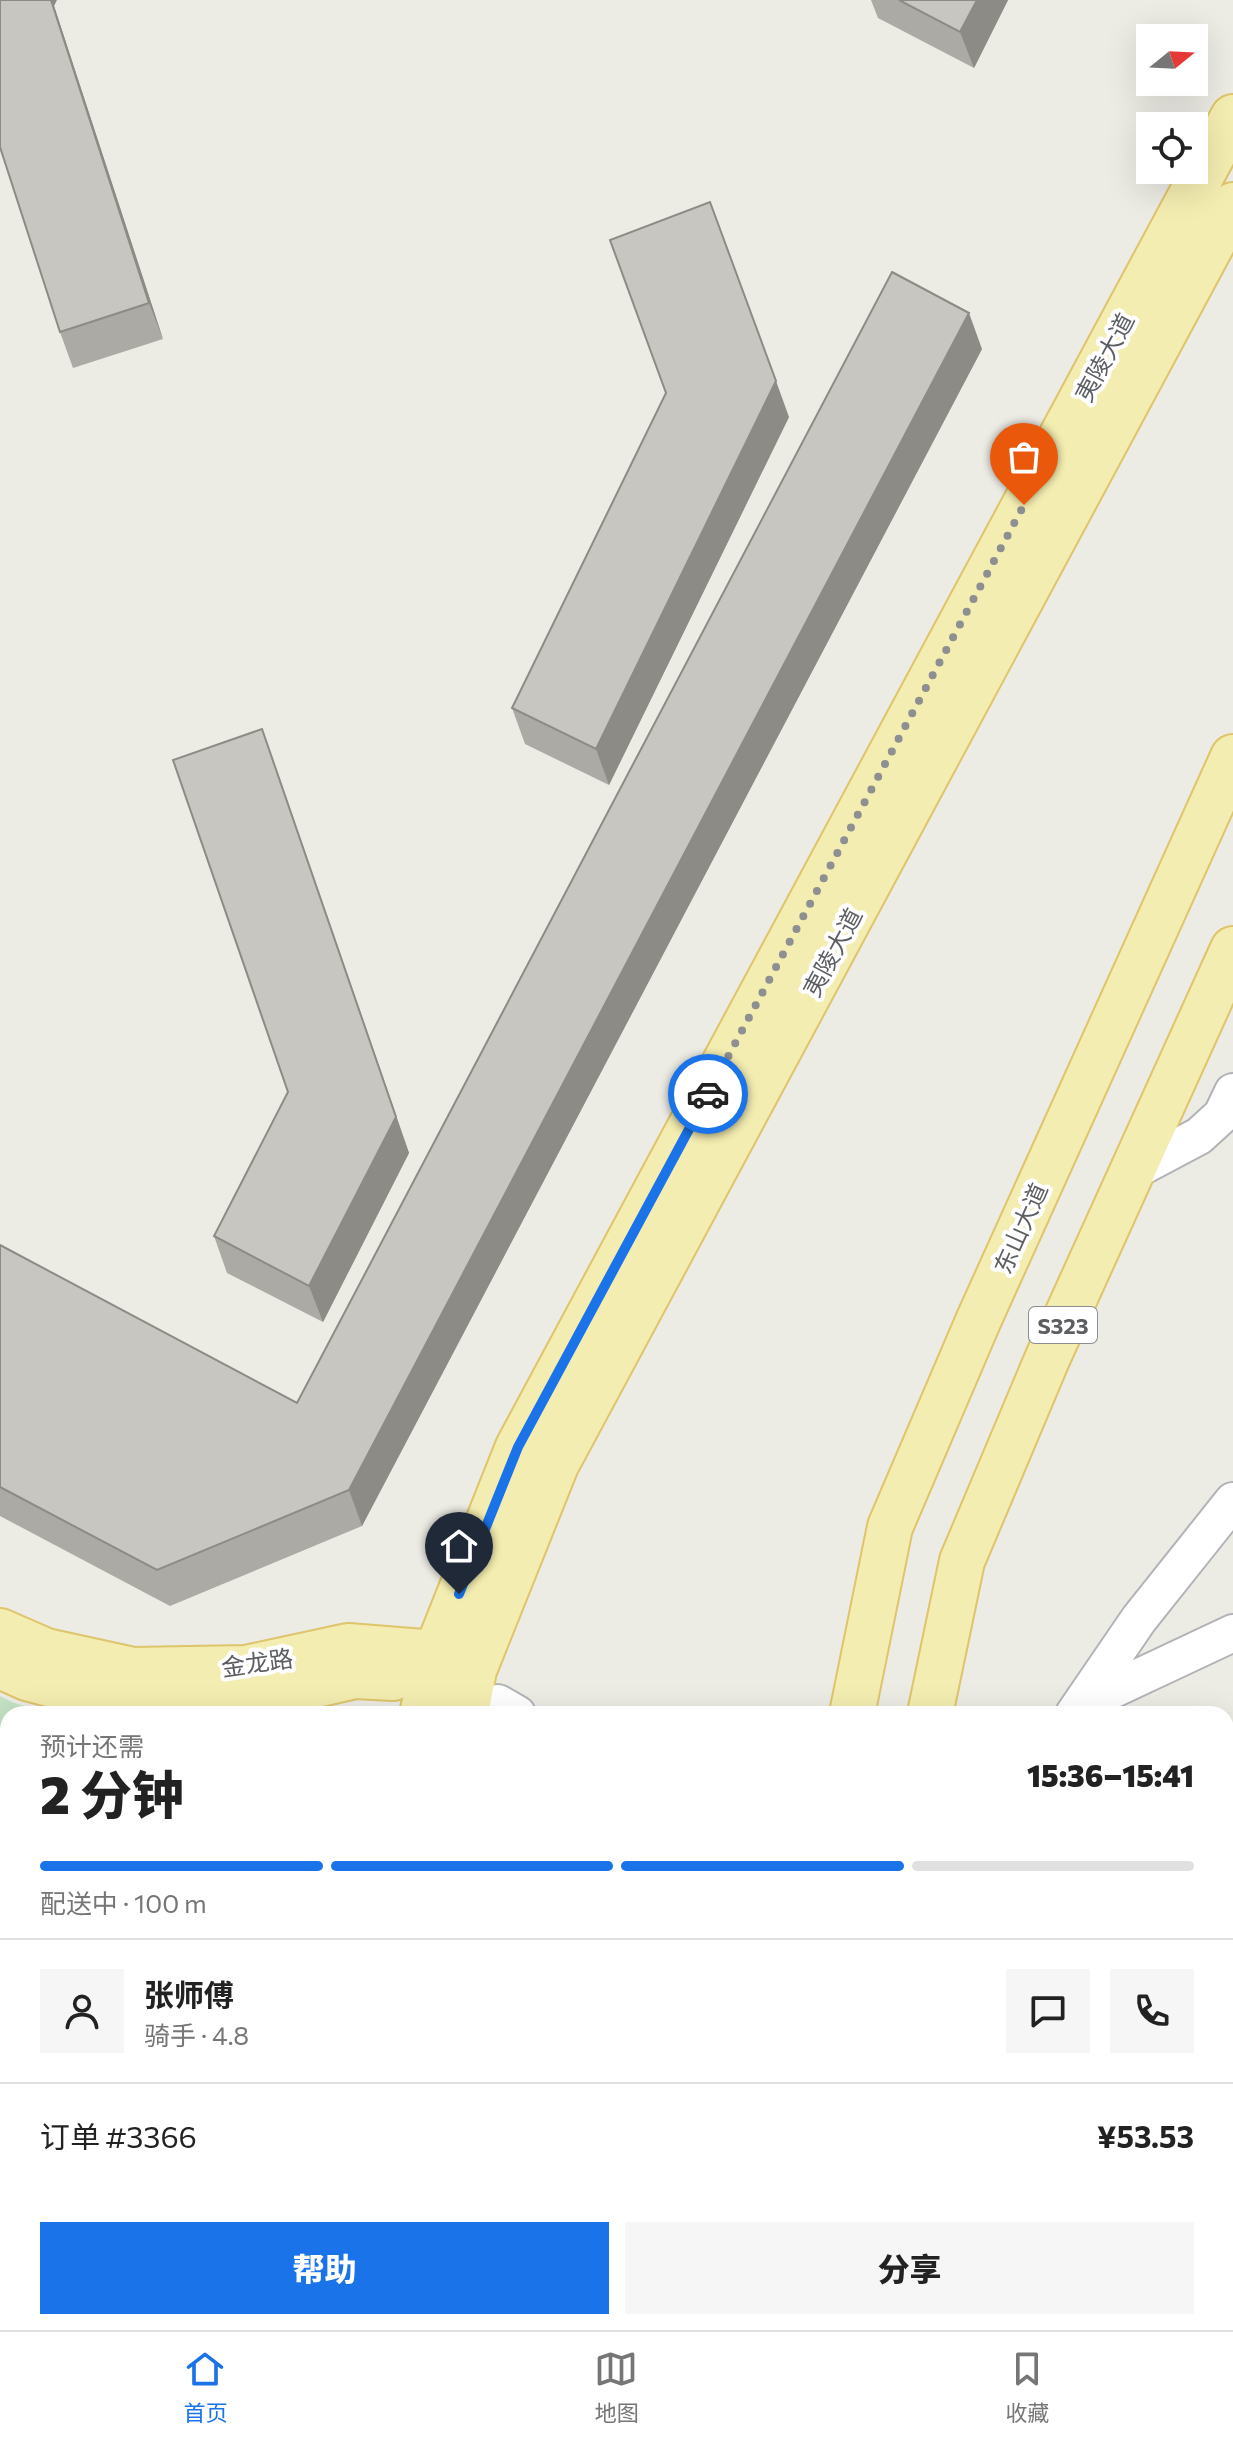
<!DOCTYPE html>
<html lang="zh">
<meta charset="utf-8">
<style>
:root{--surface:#fff;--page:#f6f6f6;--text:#222;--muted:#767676;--line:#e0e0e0;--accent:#1a73e8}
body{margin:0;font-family:Commissioner,"Noto Sans SC",sans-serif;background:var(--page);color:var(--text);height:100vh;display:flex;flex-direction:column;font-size:30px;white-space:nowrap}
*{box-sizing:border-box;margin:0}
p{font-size:26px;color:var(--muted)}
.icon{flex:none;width:44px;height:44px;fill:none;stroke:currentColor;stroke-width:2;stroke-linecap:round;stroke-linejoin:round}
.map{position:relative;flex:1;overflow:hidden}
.details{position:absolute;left:0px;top:1706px;width:1234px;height:624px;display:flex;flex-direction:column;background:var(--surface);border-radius:24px 24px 0 0;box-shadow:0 8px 32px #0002}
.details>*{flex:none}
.needle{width:52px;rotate:72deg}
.buttons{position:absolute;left:1136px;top:24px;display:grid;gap:16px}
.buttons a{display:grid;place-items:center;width:72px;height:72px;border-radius:0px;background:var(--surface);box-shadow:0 8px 32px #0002;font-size:40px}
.pin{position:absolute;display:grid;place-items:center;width:68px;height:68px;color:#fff;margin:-82px -34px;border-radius:50% 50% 50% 0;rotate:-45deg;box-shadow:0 0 8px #0007}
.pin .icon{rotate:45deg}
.courier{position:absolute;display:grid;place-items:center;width:80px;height:80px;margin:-40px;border:6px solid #1a73e8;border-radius:50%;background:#fff;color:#222;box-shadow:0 2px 10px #0007}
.head em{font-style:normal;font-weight:800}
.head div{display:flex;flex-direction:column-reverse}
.head{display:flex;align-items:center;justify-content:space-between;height:136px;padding:0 40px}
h1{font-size:52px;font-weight:800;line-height:60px}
.bar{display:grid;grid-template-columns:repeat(4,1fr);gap:12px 8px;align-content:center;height:96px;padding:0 40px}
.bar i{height:10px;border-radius:6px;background:var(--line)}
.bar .current{background:var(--accent)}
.bar p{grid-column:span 4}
.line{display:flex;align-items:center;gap:20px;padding:0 40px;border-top:2px solid var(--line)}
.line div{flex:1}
.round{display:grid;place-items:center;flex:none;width:84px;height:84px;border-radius:0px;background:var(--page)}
.button{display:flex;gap:16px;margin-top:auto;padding:16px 40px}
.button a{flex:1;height:92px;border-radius:0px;background:var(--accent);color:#fff;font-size:32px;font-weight:800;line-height:92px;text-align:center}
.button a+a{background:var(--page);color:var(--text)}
.tabs{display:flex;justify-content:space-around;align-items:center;height:112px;border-top:2px solid var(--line);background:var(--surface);font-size:22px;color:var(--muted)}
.tabs a{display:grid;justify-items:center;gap:4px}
.tabs .current{color:var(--accent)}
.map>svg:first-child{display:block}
.green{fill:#c3e1c5}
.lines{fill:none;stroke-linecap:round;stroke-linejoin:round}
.minor-casing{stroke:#b1b3b7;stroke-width:40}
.major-casing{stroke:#dec46b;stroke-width:48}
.minor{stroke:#fff;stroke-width:36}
.major{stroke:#f4edb1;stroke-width:44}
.wall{fill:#acaaa5}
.shaded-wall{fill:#8c8b86}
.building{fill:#c8c6c0;stroke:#8c8b86;stroke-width:2}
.done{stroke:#8e8f90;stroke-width:8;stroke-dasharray:0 14.4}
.route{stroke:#1a73e8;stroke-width:10}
.labels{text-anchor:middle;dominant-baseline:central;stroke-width:8;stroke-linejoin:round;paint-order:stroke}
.shield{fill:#fff;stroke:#8d8e91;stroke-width:2}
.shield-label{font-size:22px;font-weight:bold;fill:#5c5e62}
.street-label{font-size:24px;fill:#5c5e62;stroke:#fff}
</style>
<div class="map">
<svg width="1233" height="2330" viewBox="0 0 1233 2330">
<rect width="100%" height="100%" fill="#ecebe4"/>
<!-- green -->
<path class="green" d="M0,1696L14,1703L56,1714H8V2322H341V2330H0Z"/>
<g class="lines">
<!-- minor casing -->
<g class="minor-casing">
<path id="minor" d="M1133,1171L1199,1136L1222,1115L1233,1092
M498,1703L517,1714
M1082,1704L1233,1633
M1074,1714L1139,1619L1233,1501
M1226,1757L1233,1756"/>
</g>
<!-- major casing -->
<g class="major-casing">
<path id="major" d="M0,1631L46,1651L133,1670L246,1668L348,1646L436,1653L462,1664
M0,1666L27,1678L128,1705L245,1701L355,1676L393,1678
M422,1714L436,1653L518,1447L1233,117
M466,1714L474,1670L556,1465L1233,205
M852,1714L890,1527L979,1319L1233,757
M930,1714L962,1561L1048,1357L1233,949
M390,2322V2330
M432,2322V2330
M715,2330L717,2322
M794,2330L796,2322"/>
</g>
<!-- minor -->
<use href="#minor" class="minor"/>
<!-- major -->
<use href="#major" class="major"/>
</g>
<!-- wall -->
<path class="wall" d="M871,0H1008L974,68L878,18Z
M54,6L163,339L73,368L60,332Z
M982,349L362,1526L170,1606L0,1516V1245L297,1403Z
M789,417L609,785L525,744L512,708Z
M275,765L409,1153L323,1322L227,1273L214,1236L288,1092Z
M1226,1863L1233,1864V2014L1226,2013Z
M1226,2114H1233V2268L1226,2269Z"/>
<!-- shaded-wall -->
<path class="shaded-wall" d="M51,0H57L54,6L163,339L149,303Z
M977,0H1008L974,68L960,32Z
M969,313L982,349L362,1526L349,1490Z
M776,381L789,417L609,785L596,749Z
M262,729L409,1153L323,1322L309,1286Z
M1233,1929V2004L1226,1985V1966Z
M934,2322H942L944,2330H933Z"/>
<!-- building -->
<path class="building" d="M0,0H51L149,303L60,332L0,147Z
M899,0H977L960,32Z
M710,202L776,381L596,749L512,708L666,393L610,240Z
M892,272L969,313L349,1490L157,1570L0,1487V1245L297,1403Z
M262,729L396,1117L309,1286L214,1236L288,1092L173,760Z
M1226,1863L1233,1864V1929L1226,1966Z
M1226,2114H1233V2168H1226Z
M1233,2172V2238L1226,2239V2173Z
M862,2322H934L933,2330H861Z
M1062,2322H1076L1077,2330H1016Z"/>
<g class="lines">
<!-- done -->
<path class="done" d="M708,1094L1024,505"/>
<!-- route -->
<path class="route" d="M459,1594L518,1447L708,1094"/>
</g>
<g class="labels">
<!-- shield labels -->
<rect class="shield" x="1029" y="1307" width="68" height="36" rx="6"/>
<g class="shield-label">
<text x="1063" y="1325">S323</text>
</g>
<!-- street labels -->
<g class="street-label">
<text transform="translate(1104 357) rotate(-62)">夷陵大道</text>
<text transform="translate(832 952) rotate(-62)">夷陵大道</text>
<text transform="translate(1020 1228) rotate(-66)">东山大道</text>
<text transform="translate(257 1662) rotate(-8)">金龙路</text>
</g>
</g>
</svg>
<div class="buttons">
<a><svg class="needle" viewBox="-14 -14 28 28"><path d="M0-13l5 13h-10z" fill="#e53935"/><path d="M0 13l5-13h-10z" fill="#767676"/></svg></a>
<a><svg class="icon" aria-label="locate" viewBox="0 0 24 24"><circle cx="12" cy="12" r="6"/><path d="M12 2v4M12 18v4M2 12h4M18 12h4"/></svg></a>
</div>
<div class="pin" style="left:1024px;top:505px;background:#ea580c"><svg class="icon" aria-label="bag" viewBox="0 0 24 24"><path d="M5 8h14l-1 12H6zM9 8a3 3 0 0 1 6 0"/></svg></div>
<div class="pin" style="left:459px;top:1594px;background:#1f2937"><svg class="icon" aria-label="home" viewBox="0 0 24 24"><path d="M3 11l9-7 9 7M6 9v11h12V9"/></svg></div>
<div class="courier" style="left:708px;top:1094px"><svg class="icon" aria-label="car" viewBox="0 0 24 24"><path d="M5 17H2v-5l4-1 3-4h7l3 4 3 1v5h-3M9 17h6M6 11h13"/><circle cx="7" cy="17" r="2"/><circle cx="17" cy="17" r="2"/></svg></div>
<section class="details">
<div class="head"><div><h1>2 分钟</h1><p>预计还需</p></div><em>15:36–15:41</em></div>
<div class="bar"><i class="current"></i><i class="current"></i><i class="current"></i><i></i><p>配送中 · 100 m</p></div>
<div class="line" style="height:144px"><a class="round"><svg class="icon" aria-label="person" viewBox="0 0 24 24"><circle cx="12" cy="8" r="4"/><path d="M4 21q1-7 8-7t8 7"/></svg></a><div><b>张师傅</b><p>骑手 · 4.8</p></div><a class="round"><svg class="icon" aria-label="chat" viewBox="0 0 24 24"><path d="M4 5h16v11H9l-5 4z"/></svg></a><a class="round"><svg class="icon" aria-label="phone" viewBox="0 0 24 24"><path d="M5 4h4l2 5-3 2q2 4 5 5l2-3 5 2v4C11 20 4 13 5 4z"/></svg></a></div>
<div class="line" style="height:104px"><div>订单 #3366</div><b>¥53.53</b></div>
<div class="button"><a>帮助</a><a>分享</a></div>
</section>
</div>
<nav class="tabs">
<a class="current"><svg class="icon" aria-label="home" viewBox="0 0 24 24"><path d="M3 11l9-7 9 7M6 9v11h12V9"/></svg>首页</a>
<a><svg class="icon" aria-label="map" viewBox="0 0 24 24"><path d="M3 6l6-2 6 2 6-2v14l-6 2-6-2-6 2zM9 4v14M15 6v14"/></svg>地图</a>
<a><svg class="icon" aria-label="saved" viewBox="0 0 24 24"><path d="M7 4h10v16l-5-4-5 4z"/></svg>收藏</a>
</nav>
